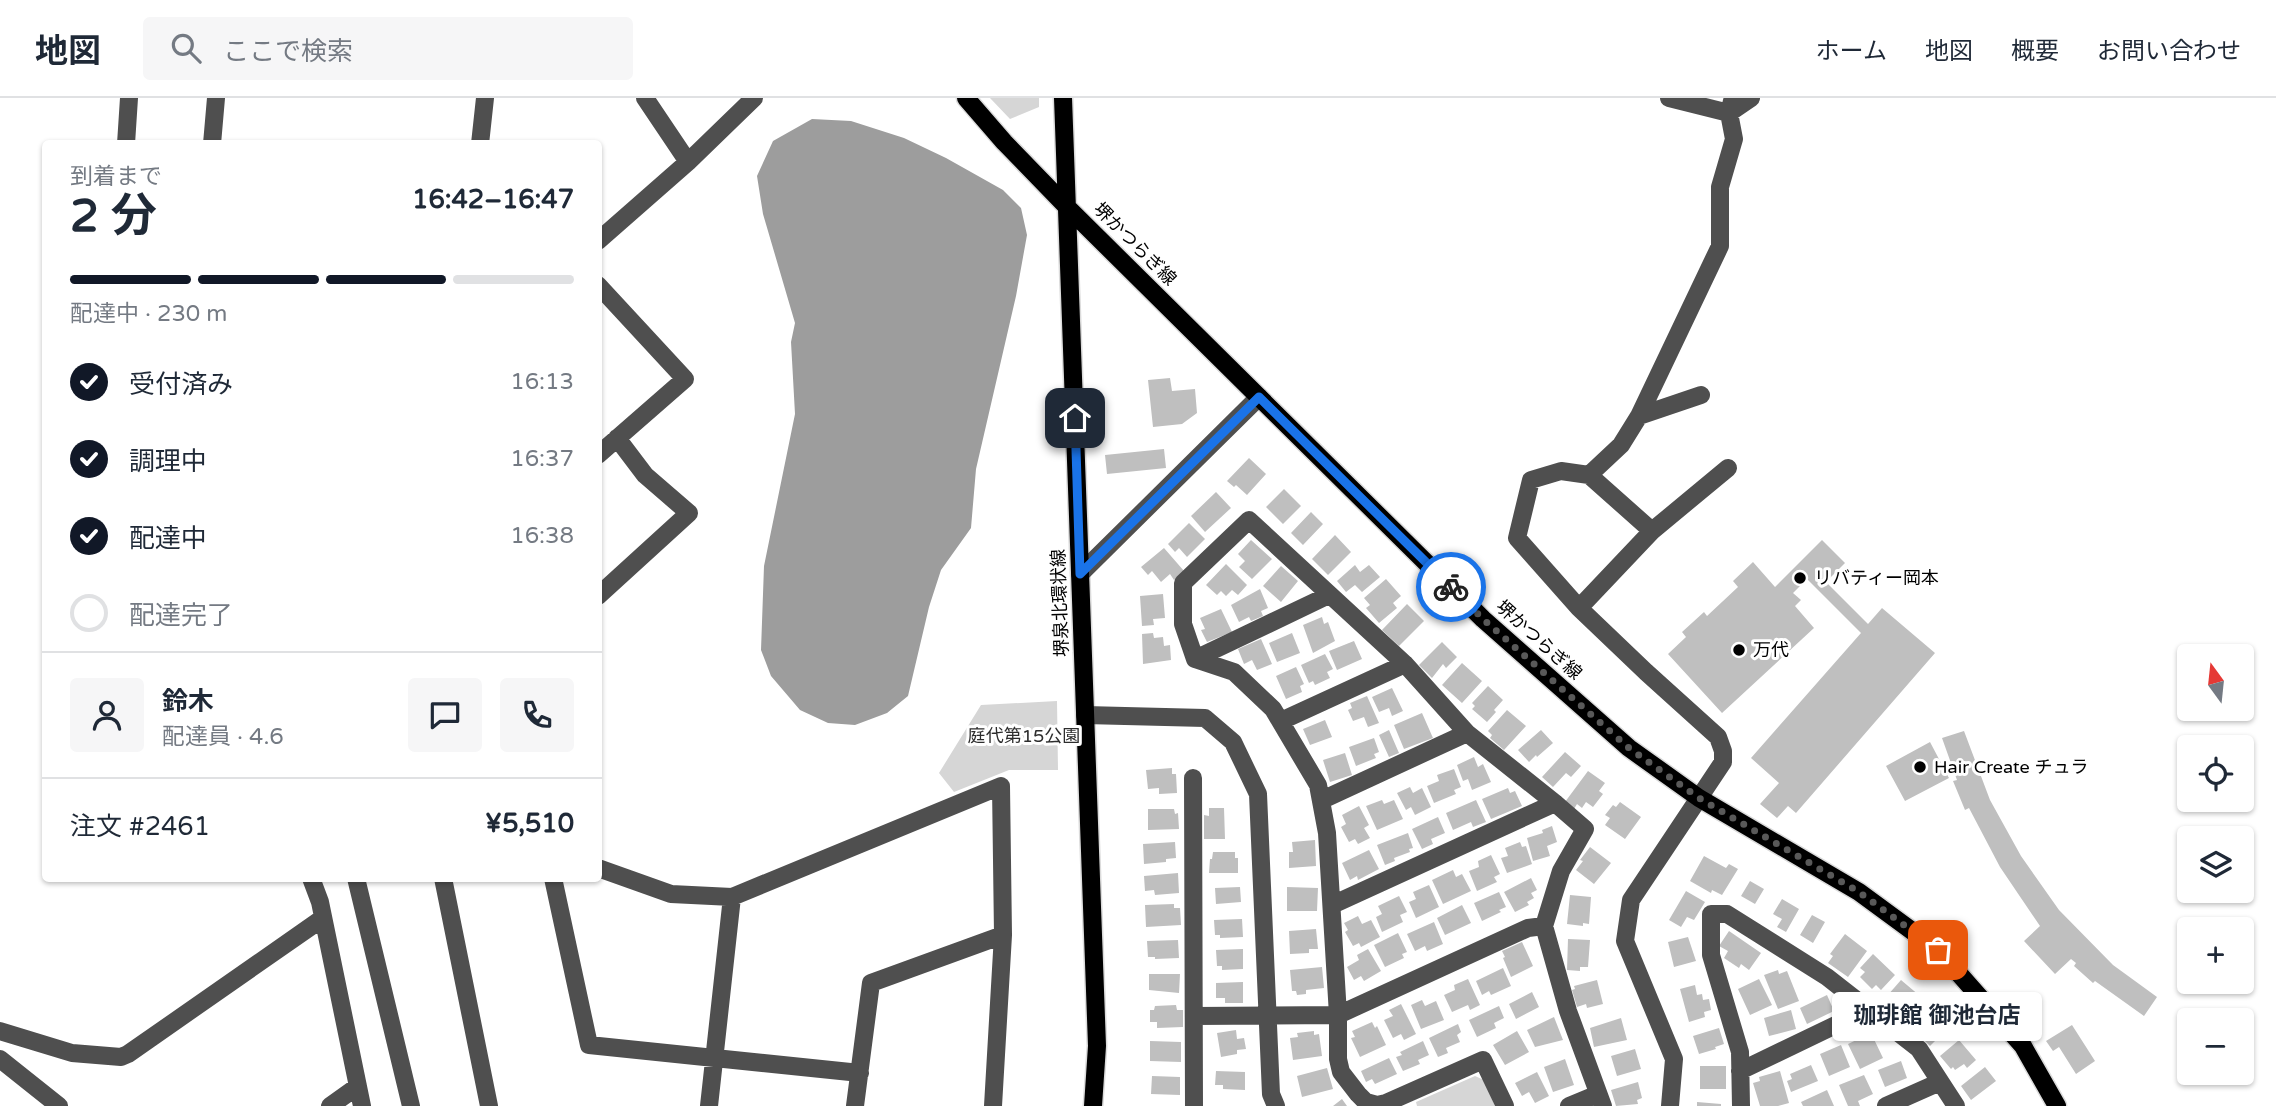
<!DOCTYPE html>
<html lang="ja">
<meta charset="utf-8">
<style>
:root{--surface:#fff;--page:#f6f6f7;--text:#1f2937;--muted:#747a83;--line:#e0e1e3;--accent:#111827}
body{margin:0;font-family:"Varela Round","Noto Sans JP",sans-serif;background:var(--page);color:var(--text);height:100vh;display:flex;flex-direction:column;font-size:26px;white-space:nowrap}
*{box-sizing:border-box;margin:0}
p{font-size:23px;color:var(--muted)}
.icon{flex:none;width:38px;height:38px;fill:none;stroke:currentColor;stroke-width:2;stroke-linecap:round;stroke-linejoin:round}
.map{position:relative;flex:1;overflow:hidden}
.sheet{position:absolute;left:42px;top:42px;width:560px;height:742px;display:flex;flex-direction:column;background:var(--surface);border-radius:7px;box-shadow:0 2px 5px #0004}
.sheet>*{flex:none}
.needle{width:46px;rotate:345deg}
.controls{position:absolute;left:2177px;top:546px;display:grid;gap:14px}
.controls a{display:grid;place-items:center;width:77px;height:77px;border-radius:7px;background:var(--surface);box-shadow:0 2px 5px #0004;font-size:35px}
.pin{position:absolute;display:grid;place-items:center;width:60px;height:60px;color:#fff;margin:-30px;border-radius:14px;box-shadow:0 4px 10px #0006}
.courier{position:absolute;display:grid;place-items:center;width:70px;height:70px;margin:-35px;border:5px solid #1a73e8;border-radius:50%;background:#fff;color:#222;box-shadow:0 2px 9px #0007}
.bubble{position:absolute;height:49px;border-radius:7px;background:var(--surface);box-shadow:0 2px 5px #0004;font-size:23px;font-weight:700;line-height:49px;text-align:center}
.summary em{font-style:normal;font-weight:700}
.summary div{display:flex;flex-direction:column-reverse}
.summary{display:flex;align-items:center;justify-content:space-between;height:119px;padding:0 28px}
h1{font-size:46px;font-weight:700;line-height:52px}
.bar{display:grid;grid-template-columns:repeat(4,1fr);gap:10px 7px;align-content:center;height:84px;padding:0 28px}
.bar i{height:9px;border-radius:5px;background:var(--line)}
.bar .current{background:var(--accent)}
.bar p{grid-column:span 4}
.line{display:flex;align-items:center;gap:18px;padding:0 28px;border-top:2px solid var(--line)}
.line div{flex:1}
.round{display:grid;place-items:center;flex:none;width:74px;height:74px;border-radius:7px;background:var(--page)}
ol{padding:0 28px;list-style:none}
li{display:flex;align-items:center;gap:21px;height:77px}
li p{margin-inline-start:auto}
li .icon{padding:7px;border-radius:50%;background:var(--accent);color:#fff;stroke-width:4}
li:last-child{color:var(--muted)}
li i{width:38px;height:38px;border:4px solid var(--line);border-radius:50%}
header{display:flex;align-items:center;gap:42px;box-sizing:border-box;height:98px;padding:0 35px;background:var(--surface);border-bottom:2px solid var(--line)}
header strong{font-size:33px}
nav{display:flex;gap:38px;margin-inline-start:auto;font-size:24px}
.search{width:490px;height:63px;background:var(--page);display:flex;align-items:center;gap:18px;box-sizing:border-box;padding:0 24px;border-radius:7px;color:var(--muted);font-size:26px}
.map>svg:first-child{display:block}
.green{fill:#d6d6d6}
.water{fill:#9d9d9d}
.building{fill:#bfbfbf}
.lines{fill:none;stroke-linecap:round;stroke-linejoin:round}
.major-casing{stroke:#dbdbdb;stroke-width:21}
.minor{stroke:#4f4f4f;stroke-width:18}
.major{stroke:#000;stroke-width:18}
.done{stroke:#595959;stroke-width:7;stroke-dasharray:0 12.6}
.route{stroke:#1a73e8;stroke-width:9}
.poi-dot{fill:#000;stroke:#fff;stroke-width:2.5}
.labels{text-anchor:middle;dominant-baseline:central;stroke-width:6;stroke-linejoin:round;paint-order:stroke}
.street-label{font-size:18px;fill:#000;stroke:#fff}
.poi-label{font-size:18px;fill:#000;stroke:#fff;text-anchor:start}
.park-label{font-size:18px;fill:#2d2d2d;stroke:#fff}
</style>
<header>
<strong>地図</strong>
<div class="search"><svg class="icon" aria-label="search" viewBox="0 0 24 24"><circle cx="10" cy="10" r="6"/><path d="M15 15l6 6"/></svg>ここで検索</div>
<nav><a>ホーム</a><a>地図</a><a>概要</a><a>お問い合わせ</a></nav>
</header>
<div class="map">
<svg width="2276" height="1008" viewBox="0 0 2276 1008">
<rect width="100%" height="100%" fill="#fff"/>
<!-- green -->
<path class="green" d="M990,0H1039V9L1010,21Z
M1057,603L1058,672H1009L954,694L939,675L981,607Z
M1475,978L1484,982L1495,1008H1417L1416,1004Z"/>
<!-- water -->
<path class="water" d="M812,21L851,23L904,40L946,60L1003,92L1021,110L1027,137L1016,198L976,371L971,430L941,472L929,509L908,598L887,615L855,627L828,625L800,612L771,578L761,552L764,468L795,316L791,244L795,225L763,116L757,78L773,43Z"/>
<!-- building -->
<path class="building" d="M1170,280L1172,293L1195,291L1197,315L1182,326L1153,329L1148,282Z
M1164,351L1166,370L1107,376L1105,357Z
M1249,360L1266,376L1247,397L1236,387L1234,389L1227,383Z
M1284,391L1301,408L1283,426L1266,409Z
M1216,394L1231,410L1205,434L1191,418Z
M1311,414L1323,426L1303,447L1291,435Z
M1189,425L1205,441L1187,459L1179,450L1175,454L1168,446Z
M1335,437L1351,454L1328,477L1312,461Z
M1251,442L1272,461L1252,481L1239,469L1245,463L1238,456Z
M1822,442L1845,465L1826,484L1868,526L1882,510L1935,555L1796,715L1788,708L1777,720L1760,706L1779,685L1751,660L1861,535L1807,481L1793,495L1801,502L1795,508L1814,530L1722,615L1668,556L1686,539L1682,534L1704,514L1707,518L1738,489L1733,483L1753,464L1775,489Z
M1164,450L1184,473L1174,482L1170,476L1161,484L1152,473L1148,477L1141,469Z
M1226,466L1247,487L1238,497L1232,492L1226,498L1221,493L1217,497L1206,487Z
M1355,467L1360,474L1369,467L1380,479L1362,494L1355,487L1346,494L1337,483Z
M1281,468L1298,483L1281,504L1263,488Z
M1386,481L1401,498L1393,505L1397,510L1379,525L1366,510L1370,507L1364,500Z
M1260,491L1268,510L1261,513L1263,518L1251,523L1249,519L1239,524L1231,507Z
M1163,496L1165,520L1153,521L1154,527L1142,528L1140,498Z
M1407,506L1424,523L1399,548L1382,532Z
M1221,511L1232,534L1207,544L1201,532L1205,531L1200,520Z
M1322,519L1324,526L1328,524L1335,543L1313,555L1303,527Z
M1153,535L1154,540L1163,539L1164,548L1170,547L1171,562L1143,566L1142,536Z
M1292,535L1300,555L1277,564L1269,545Z
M1261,541L1272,566L1257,572L1252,562L1244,566L1238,551Z
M1354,543L1362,561L1337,572L1329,553Z
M1442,544L1457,559L1446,570L1443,566L1432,580L1419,567Z
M1325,556L1333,571L1327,574L1330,580L1315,587L1313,583L1309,585L1301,567Z
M1462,565L1482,583L1462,605L1442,587Z
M1296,569L1304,586L1300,588L1302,594L1286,601L1276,578Z
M1488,588L1503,602L1494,612L1496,614L1487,624L1472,611L1475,608L1472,605Z
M1392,590L1403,613L1392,618L1389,610L1379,614L1372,599Z
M1367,598L1379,625L1368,629L1364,619L1353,623L1348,612L1352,610L1350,605Z
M1507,612L1526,628L1504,652L1490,640L1492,637L1488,633Z
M1422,615L1433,640L1404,651L1394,627Z
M1325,622L1332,639L1310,647L1303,631Z
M1389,632L1399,655L1389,659L1379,637Z
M1541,632L1553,645L1537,659L1536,657L1529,664L1518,652Z
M1964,633L1990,702L2021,758L2059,812L2113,867L2157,899L2144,918L2095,883L2093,885L2074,868L2076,865L2071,861L2055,876L2024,843L2040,828L2000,769L1969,710L1965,712L1953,683L1957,682L1942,640Z
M1374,640L1379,654L1374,656L1376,660L1356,668L1349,649Z
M1930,644L1949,680L1905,703L1886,668Z
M1565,654L1581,668L1571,679L1566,675L1553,689L1542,679Z
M1345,655L1352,677L1330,684L1323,662Z
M1474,659L1478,669L1483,666L1491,684L1472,692L1468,681L1463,683L1457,667Z
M1172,670V676H1176L1177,695L1159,696V690L1148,691L1146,672Z
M1454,671L1461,689L1454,692L1456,696L1434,705L1427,688L1439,683L1437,677Z
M1588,673L1605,685L1599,693L1603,696L1593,709L1586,704L1582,710L1577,706L1574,711L1565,704Z
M1410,689L1413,695L1422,690L1431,709L1415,717L1411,709L1406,712L1397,695Z
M1508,690L1510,695L1515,693L1522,708L1491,721L1482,701Z
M1382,702L1384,706L1394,702L1403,721L1377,732L1366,708Z
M1476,702L1486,724L1473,729L1471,724L1453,732L1446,715Z
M1620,704L1641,719L1625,741L1605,727L1610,720L1605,717L1613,707L1616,709Z
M1359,708L1369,727L1364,730L1370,740L1358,746L1355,741L1349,744L1341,729L1346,726L1342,717Z
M1209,710H1224L1225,741H1204V717L1209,718Z
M1148,711H1174L1175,716L1178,715L1179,731L1148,732Z
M1438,719L1445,735L1431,741L1433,746L1422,751L1412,731Z
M1552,728L1557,744L1547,748L1550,758L1533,763L1527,740L1543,735L1542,732Z
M1408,735L1413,750L1409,751L1410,754L1394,760L1395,763L1385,767L1377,747Z
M1315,742L1316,768L1289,770V754H1293L1292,744Z
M1175,744L1176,760L1166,761V764L1144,766L1143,746Z
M1520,744L1522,749L1526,748L1532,766L1507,775L1501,760L1508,758L1505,750Z
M1590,749L1611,765L1594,786L1576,772L1583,763L1580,762Z
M1369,752L1379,771L1358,782L1357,778L1350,782L1342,765Z
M1213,754H1235V760H1238V775H1209L1210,761H1212Z
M1491,757L1500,776L1494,779L1497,784L1477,793L1469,773L1479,769L1478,763Z
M1704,758L1726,770L1729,766L1738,771L1722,797L1712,792L1711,795L1690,783Z
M1453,772L1456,779L1462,776L1471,793L1443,806L1432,782Z
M1178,775L1179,795L1155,797L1154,792L1145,793L1144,778Z
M1531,780L1537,792L1531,795L1534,800L1527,804L1529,807L1515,814L1504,794Z
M1750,783L1764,791L1755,806L1741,798Z
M1429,787L1439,809L1416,820L1409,804L1416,801L1413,794Z
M1240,789L1241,804L1216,806L1215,790Z
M1287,789L1318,790L1317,813H1287Z
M1686,793L1705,804L1694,822L1687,819L1681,829L1669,822Z
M1499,794L1506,809L1499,812L1501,814L1482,823L1474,805Z
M1570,797L1591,799L1589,826L1583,825V828L1567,826Z
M1399,798L1407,814L1400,817L1403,824L1382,834L1376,819L1382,816L1378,808Z
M1782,801L1799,811L1786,834L1777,829L1782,821L1773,816Z
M1174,806V810H1180L1181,827L1146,829L1145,807Z
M1462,807L1471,825L1445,837L1437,820Z
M1812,817L1825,824L1813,845L1800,837Z
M1358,818L1362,826L1371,822L1380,839L1361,849L1359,845L1353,848L1345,834L1348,832L1344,825Z
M1242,821L1243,839L1220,840V837H1215L1214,822Z
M1434,824L1443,846L1427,853L1425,848L1415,853L1407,836Z
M1316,831L1318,851H1309V855L1290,856L1289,833Z
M1729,833L1761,855L1749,872L1741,866L1739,870L1724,860L1728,853L1719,848Z
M1398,835L1407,854L1402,856L1404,860L1385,869L1374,847Z
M1845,836L1867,853L1848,879L1828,865L1833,858L1830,856Z
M1688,839L1696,863L1674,869L1668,844Z
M1568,841L1590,842L1588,869H1580V873L1567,872Z
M1178,842L1179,860L1155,861V859H1148L1147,843Z
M1522,844L1533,868L1511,879L1503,860L1505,859L1502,853Z
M1243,851V871L1222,872V868H1217L1216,852Z
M1368,851L1381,873L1364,883L1361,878L1354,882L1347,869L1359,862L1357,857Z
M1873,856L1895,877L1881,892L1876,887L1872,891L1860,879L1865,874L1860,870Z
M1322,869L1324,890L1306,892V896L1297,897L1296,893H1292L1290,872Z
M1503,870L1511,888L1491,897L1489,893L1482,897L1476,883Z
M1778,872L1779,876L1787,873L1799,903L1778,911L1764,877Z
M1149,876H1180L1179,895L1149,892Z
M1468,881L1480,907L1470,912L1468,907L1452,914L1444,897L1455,892L1454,887Z
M1759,881L1772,907L1750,917L1738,891Z
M1597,882L1603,906L1587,910L1586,906L1577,909L1572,892L1575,891L1574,888Z
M1901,882L1920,898L1903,918L1888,905L1891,901L1887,898Z
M1243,884V905H1225V900H1216V885Z
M1695,887L1697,897L1702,896L1703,902L1709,901L1711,912L1704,914L1705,919L1689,924L1680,891Z
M1532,894L1539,909L1516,921L1509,906Z
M1827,897L1834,913L1807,926L1800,910Z
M1422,902L1425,908L1436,903L1444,922L1421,931L1411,907Z
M1401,906L1416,936L1404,942L1401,936L1393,940L1384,922L1393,918L1389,912Z
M1176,907L1177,912H1183V929L1157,930V924H1150V912H1154L1155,908Z
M1499,908L1504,920L1494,925L1496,930L1477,939L1469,922Z
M1933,910L1950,928L1930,948L1912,930Z
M1791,912L1796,931L1769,938L1764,920Z
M1554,919L1563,942L1535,949L1527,932Z
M1621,920L1627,942L1594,949L1590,930Z
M1372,924L1375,930L1377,928L1386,947L1360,959L1351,940L1355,939L1352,933Z
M1458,926L1461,934L1457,937L1460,944L1446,950L1448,955L1438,959L1429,940Z
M2072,927L2095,963L2076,976L2059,949L2053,953L2046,943Z
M1719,930L1724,946L1715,949L1716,951L1699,956L1693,938Z
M1236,932L1237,941L1244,940L1246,951L1237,952V956L1221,959L1217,935Z
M1314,933V937L1319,936L1322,958L1293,962L1290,940L1298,939L1297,935Z
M1517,933L1529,954L1505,967L1493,947Z
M1871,935L1883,960L1860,971L1848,946Z
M1959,942L1976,962L1967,970L1964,966L1955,972L1953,969L1951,971L1940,958Z
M1150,943L1181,944V964L1150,963Z
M1423,943L1429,957L1418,962L1420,966L1403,973L1396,959L1402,957L1400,954Z
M1841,947L1850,969L1829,978L1820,956Z
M1635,951L1641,971L1617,978L1611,958Z
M1389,960L1397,976L1375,986L1372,981L1366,984L1361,973Z
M1565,961L1574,987L1553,994L1544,969Z
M1901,963L1907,980L1885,989L1878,972Z
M1811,967L1818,983L1791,994L1787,983L1792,981L1790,976Z
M1700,968H1726V991H1700Z
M1985,969L1996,983L1971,1002L1961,988Z
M1327,970L1333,991L1302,999L1297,978Z
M1216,973L1245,974V992L1223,991V987H1215Z
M1780,973L1789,1005L1778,1008H1760L1753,985L1760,983L1759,979Z
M1537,974L1549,998L1535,1005L1529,994L1522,998L1515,985Z
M1864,977L1873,996L1858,1003L1860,1008H1848L1839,987Z
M1152,978L1180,979V997L1151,996Z
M1638,984L1642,1000L1637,1002L1638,1006L1616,1008L1611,992Z
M1827,992L1834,1008H1803L1801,1004Z
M1342,1001L1347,1008H1333Z
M1697,1004L1721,1006V1008H1697Z"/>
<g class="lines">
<!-- major casing -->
<g class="major-casing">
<path id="major" d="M966,0L1004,44L1068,110L1483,521L1629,650L1699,700L1859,794L1938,852L2023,948L2057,1008
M1063,0L1097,948L1093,1008"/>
</g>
<!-- minor -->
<path class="minor" d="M645,0L688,64
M1669,0L1729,15L1732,3
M126,46L129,0
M212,46L216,0
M480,46L485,0
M598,143L688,64L754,0
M598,187L685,281L598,357
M1639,318L1701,297
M1589,377L1621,347L1639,318L1720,148V89L1734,41L1729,15L1751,0
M1652,433L1589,377L1561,373L1531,382L1517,440L1579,510L1646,574L1718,639L1723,653V664L1631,802L1625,843L1674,961L1670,1008
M1080,476L1259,299
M598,498L689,415L645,377L617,340
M1579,510L1652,433L1728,370
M1195,561L1329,497
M1085,617L1205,620L1233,644L1258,696L1271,996L1276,1008
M1281,623L1405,566
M1193,680L1194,1008
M1322,702L1467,635
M598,770L671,796L732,799L1001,688L1003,837L993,1008
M311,780L320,804L362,1008
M356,780L411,1008
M443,780L489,1008
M553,780L589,947L860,975
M1332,807L1555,705
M1194,918L1338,917L1528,830L1544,828L1568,913L1603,1008
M0,933L72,955L121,959L128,956L323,820
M0,961L59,1008
M1740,973L1869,911
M330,1008L358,988
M709,1008L732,799
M855,1008L871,885L1003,837
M1505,1008L1483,962L1386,1005L1377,1007L1366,1004L1358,996L1341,974L1338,961V917L1327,735L1318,687L1273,611L1234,574L1195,561L1183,526V485L1249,422L1405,566L1467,635L1555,705L1585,731L1561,773L1544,828
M1569,1008L1598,996
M1741,1008L1740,954L1711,857V816H1727L1827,879L1919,951L1956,1008
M1886,1008L1940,984"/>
<!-- major -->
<use href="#major" class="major"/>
</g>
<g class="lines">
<!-- done -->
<path class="done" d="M1451,489L1483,521L1629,650L1699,700L1859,794L1938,852"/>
<!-- route -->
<path class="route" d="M1075,320L1080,476L1259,299L1451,489"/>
</g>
<!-- markers -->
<g class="poi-dot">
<circle cx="1800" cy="480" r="7"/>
<circle cx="1739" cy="552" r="7"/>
<circle cx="1920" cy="669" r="7"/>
</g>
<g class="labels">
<!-- street labels -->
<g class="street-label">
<text transform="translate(1135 146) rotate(45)">堺かつらぎ線</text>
<text transform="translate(1060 505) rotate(-92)">堺泉北環状線</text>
<text transform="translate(1539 542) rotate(42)">堺かつらぎ線</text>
</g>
<!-- poi labels -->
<g class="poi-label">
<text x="1814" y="480">リバティー岡本</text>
<text x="1753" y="552">万代</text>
<text x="1934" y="669">Hair Create チュラ</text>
</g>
<!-- park labels -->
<g class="park-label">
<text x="1024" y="638">庭代第15公園</text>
</g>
</g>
</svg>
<div class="controls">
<a><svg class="needle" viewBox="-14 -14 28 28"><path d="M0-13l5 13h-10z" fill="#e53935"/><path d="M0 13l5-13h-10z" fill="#747a83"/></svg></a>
<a><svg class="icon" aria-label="locate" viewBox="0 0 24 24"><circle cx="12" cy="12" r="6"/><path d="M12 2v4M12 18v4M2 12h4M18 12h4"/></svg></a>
<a><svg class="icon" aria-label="layers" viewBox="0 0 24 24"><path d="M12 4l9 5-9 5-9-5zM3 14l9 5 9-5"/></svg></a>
<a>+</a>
<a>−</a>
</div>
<div class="pin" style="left:1938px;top:852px;background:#ea580c"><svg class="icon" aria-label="bag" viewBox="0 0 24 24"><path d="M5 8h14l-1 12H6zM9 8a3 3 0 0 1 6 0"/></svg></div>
<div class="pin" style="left:1075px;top:320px;background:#1f2937"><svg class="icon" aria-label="home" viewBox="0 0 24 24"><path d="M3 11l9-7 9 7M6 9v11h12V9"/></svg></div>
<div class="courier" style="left:1451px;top:489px"><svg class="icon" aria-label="bike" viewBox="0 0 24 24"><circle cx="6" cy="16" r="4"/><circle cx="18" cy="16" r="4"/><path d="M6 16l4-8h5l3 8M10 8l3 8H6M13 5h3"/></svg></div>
<div class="bubble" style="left:1832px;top:894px;width:210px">珈琲館 御池台店</div>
<section class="sheet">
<div class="summary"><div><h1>2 分</h1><p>到着まで</p></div><em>16:42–16:47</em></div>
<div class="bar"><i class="current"></i><i class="current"></i><i class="current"></i><i></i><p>配達中 · 230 m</p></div>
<ol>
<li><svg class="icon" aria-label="check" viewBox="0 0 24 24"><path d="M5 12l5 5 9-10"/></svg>受付済み<p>16:13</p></li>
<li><svg class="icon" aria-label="check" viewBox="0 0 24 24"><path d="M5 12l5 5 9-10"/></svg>調理中<p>16:37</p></li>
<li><svg class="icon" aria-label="check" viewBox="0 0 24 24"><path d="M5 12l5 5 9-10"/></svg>配達中<p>16:38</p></li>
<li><i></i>配達完了</li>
</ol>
<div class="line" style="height:126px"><a class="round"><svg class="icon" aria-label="person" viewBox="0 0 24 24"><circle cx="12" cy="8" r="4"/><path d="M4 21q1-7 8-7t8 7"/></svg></a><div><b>鈴木</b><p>配達員 · 4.6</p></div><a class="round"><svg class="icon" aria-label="chat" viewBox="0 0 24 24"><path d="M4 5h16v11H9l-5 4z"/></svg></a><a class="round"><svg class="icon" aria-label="phone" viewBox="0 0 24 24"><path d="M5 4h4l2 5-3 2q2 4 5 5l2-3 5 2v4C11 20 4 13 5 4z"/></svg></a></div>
<div class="line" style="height:91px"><div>注文 #2461</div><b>¥5,510</b></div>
</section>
</div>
